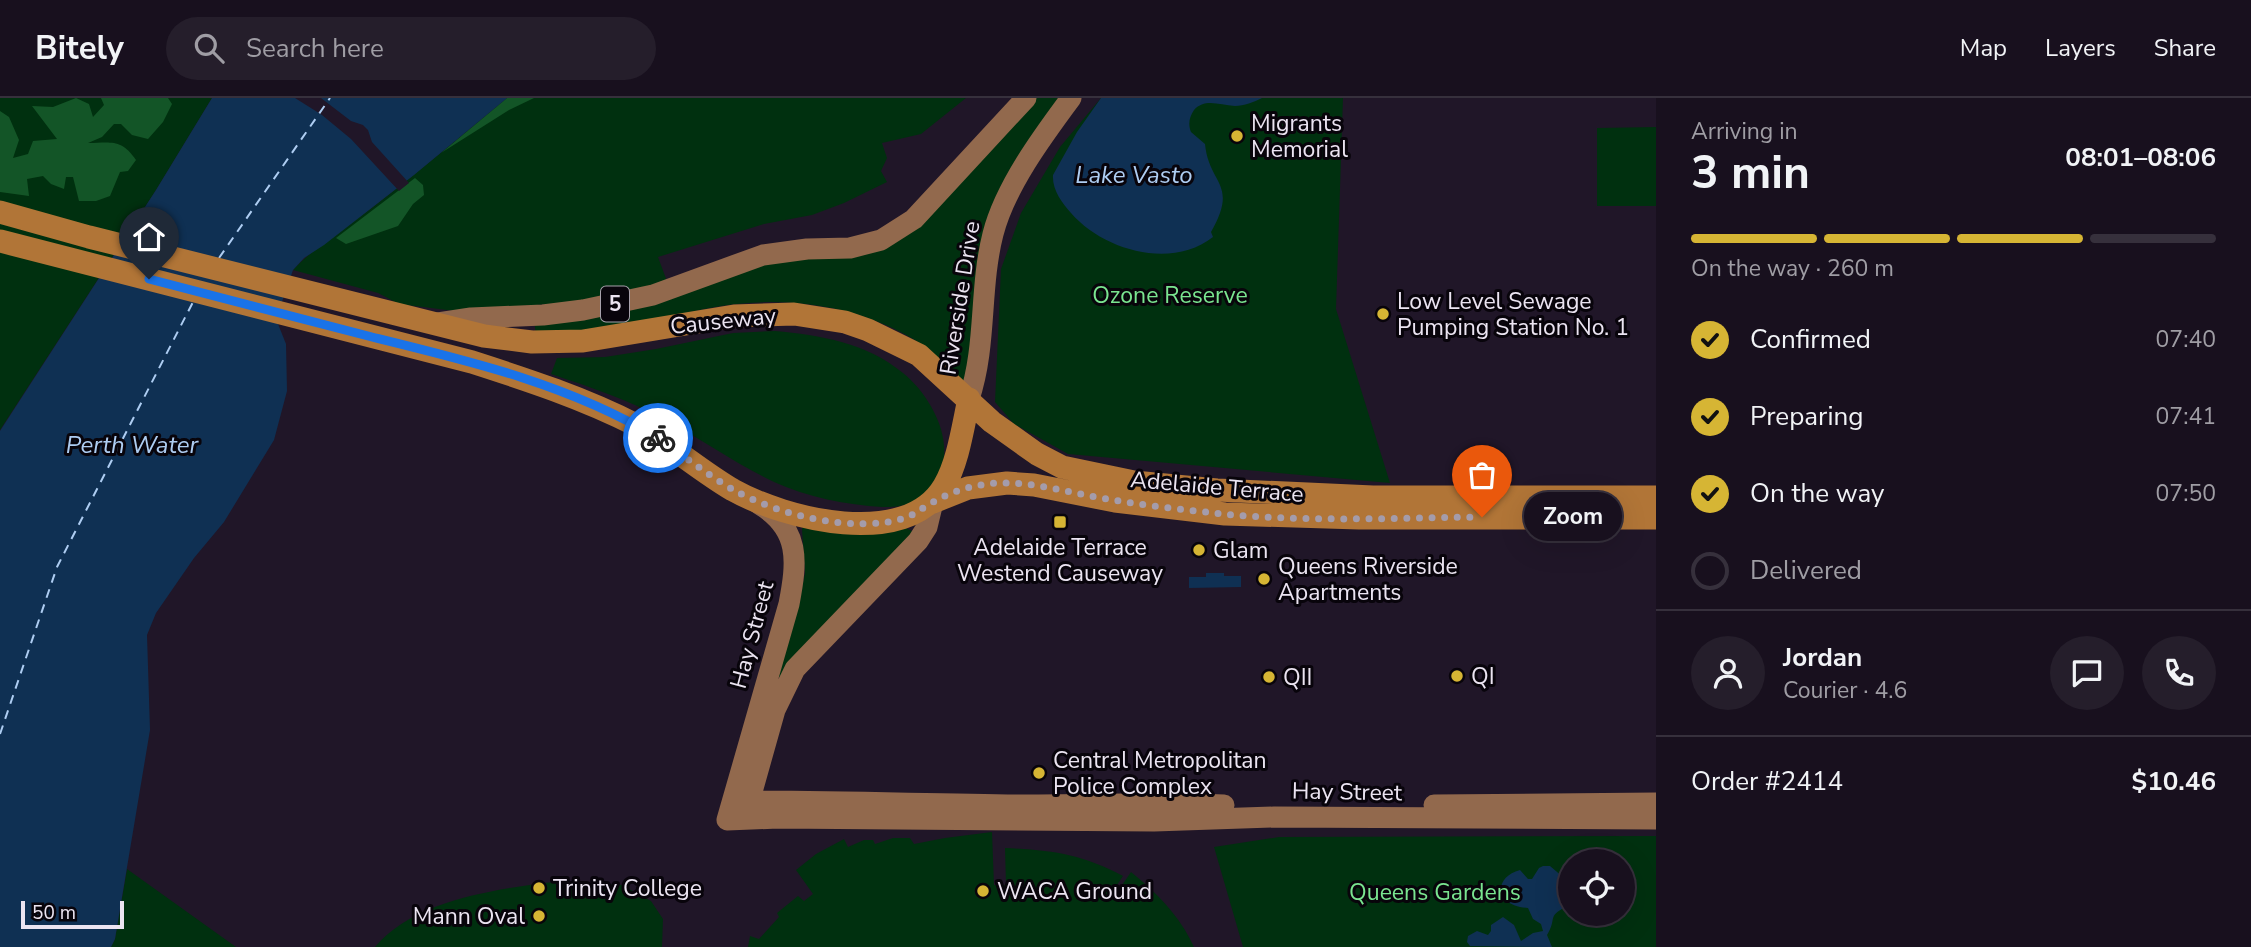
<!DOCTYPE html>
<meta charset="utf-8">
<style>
:root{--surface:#18101e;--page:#251e2b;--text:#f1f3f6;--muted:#9f9da4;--line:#36303c;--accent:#d6b534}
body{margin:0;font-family:"Nunito Sans",sans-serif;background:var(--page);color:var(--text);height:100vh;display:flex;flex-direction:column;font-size:26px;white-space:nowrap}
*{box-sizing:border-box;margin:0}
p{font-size:23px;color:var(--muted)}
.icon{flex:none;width:38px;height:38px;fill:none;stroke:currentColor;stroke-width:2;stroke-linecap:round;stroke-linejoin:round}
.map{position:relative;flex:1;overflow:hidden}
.side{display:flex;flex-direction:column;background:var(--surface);width:595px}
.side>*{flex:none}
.controls{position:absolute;left:1558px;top:751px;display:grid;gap:14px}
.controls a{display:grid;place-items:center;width:77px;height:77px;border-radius:50%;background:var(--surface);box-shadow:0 7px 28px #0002,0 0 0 2px var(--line);font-size:35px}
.scale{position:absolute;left:21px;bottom:18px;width:103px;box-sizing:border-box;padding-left:7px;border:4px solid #ebe4f1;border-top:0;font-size:19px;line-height:24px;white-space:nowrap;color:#ebe4f1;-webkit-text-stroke:5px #08040b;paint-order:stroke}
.pin{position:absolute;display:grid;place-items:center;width:60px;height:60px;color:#fff;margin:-72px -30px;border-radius:50% 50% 50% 0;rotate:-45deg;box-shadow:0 0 7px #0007}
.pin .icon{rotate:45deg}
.courier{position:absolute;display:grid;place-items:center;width:70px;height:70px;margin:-35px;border:5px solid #1a73e8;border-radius:50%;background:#fff;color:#222;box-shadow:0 2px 9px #0007}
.bubble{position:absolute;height:49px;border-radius:24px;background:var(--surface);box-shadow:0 7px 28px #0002,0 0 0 2px var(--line);font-size:23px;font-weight:700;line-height:49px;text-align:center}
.overview em{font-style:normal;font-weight:700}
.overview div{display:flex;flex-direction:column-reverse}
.overview{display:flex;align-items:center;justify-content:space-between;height:119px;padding:0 35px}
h1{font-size:46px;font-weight:700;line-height:52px}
.bar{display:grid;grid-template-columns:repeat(4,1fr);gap:10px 7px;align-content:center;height:84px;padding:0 35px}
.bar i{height:9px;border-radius:5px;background:var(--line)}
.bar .on{background:var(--accent)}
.bar p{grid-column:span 4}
.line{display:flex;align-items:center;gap:18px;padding:0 35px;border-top:2px solid var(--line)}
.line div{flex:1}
.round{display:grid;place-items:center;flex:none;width:74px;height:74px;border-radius:37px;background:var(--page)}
ol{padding:0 35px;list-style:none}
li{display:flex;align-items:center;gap:21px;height:77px}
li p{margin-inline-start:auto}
li .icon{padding:7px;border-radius:50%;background:var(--accent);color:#111;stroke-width:4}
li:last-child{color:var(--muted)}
li i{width:38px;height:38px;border:4px solid var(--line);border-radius:50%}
header{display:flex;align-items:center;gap:42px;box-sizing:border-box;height:98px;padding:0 35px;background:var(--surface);border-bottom:2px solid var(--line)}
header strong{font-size:33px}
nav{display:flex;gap:38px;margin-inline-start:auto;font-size:24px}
.search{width:490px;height:63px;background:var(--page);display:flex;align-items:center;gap:18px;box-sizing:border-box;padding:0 24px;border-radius:38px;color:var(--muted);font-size:26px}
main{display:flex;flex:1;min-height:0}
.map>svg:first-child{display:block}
.green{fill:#00300f;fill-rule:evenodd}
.forest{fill:#135527}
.water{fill:#0f3053}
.pier{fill:#201628}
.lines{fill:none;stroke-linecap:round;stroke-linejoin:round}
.ferry{stroke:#aecdf2;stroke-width:2;stroke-dasharray:9 7;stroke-linecap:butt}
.major{stroke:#92694d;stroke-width:21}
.highway{stroke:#b17537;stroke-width:23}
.done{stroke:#a49cab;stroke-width:7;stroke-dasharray:0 12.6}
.route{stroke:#1a73e8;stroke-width:9}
.poi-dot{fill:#d6b534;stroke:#08040b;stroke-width:2.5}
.labels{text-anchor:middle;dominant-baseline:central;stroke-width:6;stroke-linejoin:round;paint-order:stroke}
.shield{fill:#08040b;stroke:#a7a1ac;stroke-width:2}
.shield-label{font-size:21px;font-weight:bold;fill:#ebe4f1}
.poi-label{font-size:23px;fill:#ebe4f1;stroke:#08040b;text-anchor:start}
.park-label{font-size:23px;fill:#7ae590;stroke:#08040b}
.street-label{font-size:23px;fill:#ebe4f1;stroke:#08040b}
.water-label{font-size:24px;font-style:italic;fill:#aecdf2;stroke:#08040b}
</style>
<header>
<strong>Bitely</strong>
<div class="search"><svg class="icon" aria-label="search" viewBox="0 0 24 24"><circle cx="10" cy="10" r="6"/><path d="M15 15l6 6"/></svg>Search here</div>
<nav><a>Map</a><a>Layers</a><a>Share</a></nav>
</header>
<main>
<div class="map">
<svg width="1656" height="849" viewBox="0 0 1656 849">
<rect width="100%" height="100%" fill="#201628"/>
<!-- green -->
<path class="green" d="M0,0H212L156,92L0,332Z
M507,0H966L921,36L882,45L887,60L881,73L887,84L844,105L812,117L764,126L658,159L668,186L604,202L455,213L399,206L378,195L293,172C312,151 345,130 369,112C416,76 461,38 507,0Z
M1032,0H1058L1005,86L966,286C948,269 930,250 908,238C852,207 784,198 721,208C691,213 661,221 632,227C600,233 567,234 536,237L534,222L754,165L884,146Z
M1101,0H1343L1336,211L1390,385L1068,356L1014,326L995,304L1001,171L1021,115L1060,49Z
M1656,29V108H1597V30Z
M775,233C820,237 867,245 903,275C928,295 952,336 942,369C940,375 935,381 932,387C922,405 901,410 882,409C847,407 807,399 774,384C736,366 701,341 664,321C628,302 590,289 551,276L557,260L605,259L656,251L733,235Z
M803,428L906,430L914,434L781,580L776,578L800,500L805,475L802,431Z
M992,734L994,787H1006L1005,750C1052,752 1081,756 1123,778L1117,787L1120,790L1131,774C1157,795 1180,818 1194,849H748L750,838L759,841L779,819L777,815L798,798L804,803L813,796L796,772L816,756L844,741L848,749L864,742H873L875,746L893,740H910L914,746L945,740Z
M1656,738V849H1243L1214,749L1279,739ZM1570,763H1622V816H1570Z
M127,771L236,849H111L115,841Z
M553,784L622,787L651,803L663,821L662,849H375C414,802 496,791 553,784Z"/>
<!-- forest -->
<path class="forest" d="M76,0L89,6L93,19L104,7L101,0H168L172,6L163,24L148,41L132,37L121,26H114L102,39L88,45C110,45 121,40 136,62L128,73L120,74L110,98L96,103H79L73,79H66L64,91L51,86L43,78L27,81L29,98L0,94V13L9,19L19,42L13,60L28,56L33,43L57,41L32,8L53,9Z
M507,0H534L509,12L441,55Z
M415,80L423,87L424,97L413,106L398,128L346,146L336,140Z"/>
<!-- water -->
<path class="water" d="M212,0H507L414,77L324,147L304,160L293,172L276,221L286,246L287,293L274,342L224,424L194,460L156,515L147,537L150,632L115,841L111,849H0V333L156,92Z
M1101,0H1262C1254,4 1244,8 1235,8C1219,7 1205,0 1194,12C1189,20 1188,26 1191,34L1205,46C1209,87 1239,85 1211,134L1213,139C1171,172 1103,152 1071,115C1062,105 1052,92 1053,77L1077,34Z
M1206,475H1224V478H1241V489L1189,490V479H1206Z
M1543,768H1550L1563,779L1570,780V807C1545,818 1558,820 1547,837L1552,849L1470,848L1467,844L1468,838L1477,833L1488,837L1491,833V827L1503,819L1514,827L1521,843L1533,835L1543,833L1541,826L1533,821L1528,810C1494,808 1493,779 1520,772L1528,781H1532L1539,770Z"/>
<!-- pier -->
<path class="pier" d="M295,0H321L351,23L363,27L368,32L372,44L409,85L399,93L351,41L322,17Z"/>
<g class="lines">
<!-- ferry -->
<path class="ferry" d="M219,160L330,0
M0,636L57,469L193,204"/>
<!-- major -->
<path class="major" d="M438,225L471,220L543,217L583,212L653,197L763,157L807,151L850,150L881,142L914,121L1026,0
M969,301C987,247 979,191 993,136C1005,89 1042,39 1071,0
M759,406C801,431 797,464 789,506L727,722L778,720L1154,723L1274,719L1656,721
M733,703C830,703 928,706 1026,707C1092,707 1158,704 1224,707
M1434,707L1656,705
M746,715L775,612L795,571L918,443L927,429L933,404"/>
<!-- highway -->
<path class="highway" d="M0,114L89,139L484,238L532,244L583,243L734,218L794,216L845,224L868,232L919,257L992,324L1037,356L1062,369L1134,384L1217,392L1373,399H1656
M0,143L472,264C528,282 583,300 636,327C670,346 699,372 733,392C785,421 906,452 944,388C958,365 963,328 969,301
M933,404L968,390L1007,385L1034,387L1115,403L1225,416L1359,420H1656"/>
</g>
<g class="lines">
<!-- done -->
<path class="done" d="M658,340C683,357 706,376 732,391C777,417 854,436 905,420C916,416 923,409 933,404C956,391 983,384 1009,385C1044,386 1078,397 1113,402C1149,408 1187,412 1223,416C1309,424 1396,420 1482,419"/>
<!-- route -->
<path class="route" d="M149,181C224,201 298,220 372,239C470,263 571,287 658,340"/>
</g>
<!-- markers -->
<g class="poi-dot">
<circle cx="1237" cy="38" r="7"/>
<circle cx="1383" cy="216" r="7"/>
<rect x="1053" y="417" width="14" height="14" rx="3.5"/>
<circle cx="1199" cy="452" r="7"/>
<circle cx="1264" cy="481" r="7"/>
<circle cx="1457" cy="578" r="7"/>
<circle cx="1269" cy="579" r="7"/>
<circle cx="1039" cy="675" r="7"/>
<circle cx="539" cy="790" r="7"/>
<circle cx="983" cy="793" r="7"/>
<circle cx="539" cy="818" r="7"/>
</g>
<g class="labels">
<!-- shield labels -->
<rect class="shield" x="601" y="188.5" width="28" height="35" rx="5"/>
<g class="shield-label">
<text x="615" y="206">5</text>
</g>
<!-- poi labels -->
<g class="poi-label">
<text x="1251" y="25">Migrants<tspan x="1251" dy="26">Memorial</tspan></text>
<text x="1397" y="203">Low Level Sewage<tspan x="1397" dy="26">Pumping Station No. 1</tspan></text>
<text x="1060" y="449" text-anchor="middle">Adelaide Terrace<tspan x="1060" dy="26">Westend Causeway</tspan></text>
<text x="1213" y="452">Glam</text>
<text x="1278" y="468">Queens Riverside<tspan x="1278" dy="26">Apartments</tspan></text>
<text x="1471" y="578">QI</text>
<text x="1283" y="579">QII</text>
<text x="1053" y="662">Central Metropolitan<tspan x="1053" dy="26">Police Complex</tspan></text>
<text x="553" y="790">Trinity College</text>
<text x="997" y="793">WACA Ground</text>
<text x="525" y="818" text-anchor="end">Mann Oval</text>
</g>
<!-- park labels -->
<g class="park-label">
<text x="1170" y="197">Ozone Reserve</text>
<text x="1435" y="794">Queens Gardens</text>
</g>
<!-- street labels -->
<g class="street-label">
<text transform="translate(960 200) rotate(-81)">Riverside Drive</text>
<text transform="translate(723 223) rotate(-6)">Causeway</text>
<text transform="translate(1217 389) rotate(5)">Adelaide Terrace</text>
<text transform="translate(752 537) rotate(-75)">Hay Street</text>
<text transform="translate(1347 694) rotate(1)">Hay Street</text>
</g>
<!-- water labels -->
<g class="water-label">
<text x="1134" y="77">Lake Vasto</text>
<text x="132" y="347">Perth Water</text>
</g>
</g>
</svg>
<div class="controls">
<a><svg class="icon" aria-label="locate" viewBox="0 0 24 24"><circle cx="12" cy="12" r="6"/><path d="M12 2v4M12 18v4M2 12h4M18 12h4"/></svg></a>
</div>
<div class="scale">50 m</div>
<div class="pin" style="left:1482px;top:419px;background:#ea580c"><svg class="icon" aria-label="bag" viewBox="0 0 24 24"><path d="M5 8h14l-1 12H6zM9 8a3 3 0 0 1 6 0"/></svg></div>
<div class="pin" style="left:149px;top:181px;background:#1f2937"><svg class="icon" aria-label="home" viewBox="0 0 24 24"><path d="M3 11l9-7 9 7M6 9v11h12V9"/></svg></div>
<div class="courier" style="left:658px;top:340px"><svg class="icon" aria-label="bike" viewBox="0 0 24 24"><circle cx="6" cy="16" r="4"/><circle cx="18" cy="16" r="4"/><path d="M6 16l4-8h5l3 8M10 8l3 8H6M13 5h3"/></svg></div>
<div class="bubble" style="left:1524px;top:394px;width:98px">Zoom</div>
</div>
<section class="side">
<div class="overview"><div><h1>3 min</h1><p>Arriving in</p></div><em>08:01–08:06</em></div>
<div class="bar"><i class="on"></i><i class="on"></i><i class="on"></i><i></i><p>On the way · 260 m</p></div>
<ol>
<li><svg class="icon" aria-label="check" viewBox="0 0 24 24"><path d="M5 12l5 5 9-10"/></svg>Confirmed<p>07:40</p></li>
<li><svg class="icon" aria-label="check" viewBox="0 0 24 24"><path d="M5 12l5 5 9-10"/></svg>Preparing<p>07:41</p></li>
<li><svg class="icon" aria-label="check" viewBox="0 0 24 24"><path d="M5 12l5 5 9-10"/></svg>On the way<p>07:50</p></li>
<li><i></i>Delivered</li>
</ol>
<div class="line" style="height:126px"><a class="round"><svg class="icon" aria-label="person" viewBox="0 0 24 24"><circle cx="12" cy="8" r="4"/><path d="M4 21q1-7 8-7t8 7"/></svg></a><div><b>Jordan</b><p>Courier · 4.6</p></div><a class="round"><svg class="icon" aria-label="chat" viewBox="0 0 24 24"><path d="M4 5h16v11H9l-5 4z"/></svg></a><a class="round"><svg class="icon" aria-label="phone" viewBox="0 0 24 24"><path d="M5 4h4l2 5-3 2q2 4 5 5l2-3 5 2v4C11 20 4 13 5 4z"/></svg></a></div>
<div class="line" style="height:91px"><div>Order #2414</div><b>$10.46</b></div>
</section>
</main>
